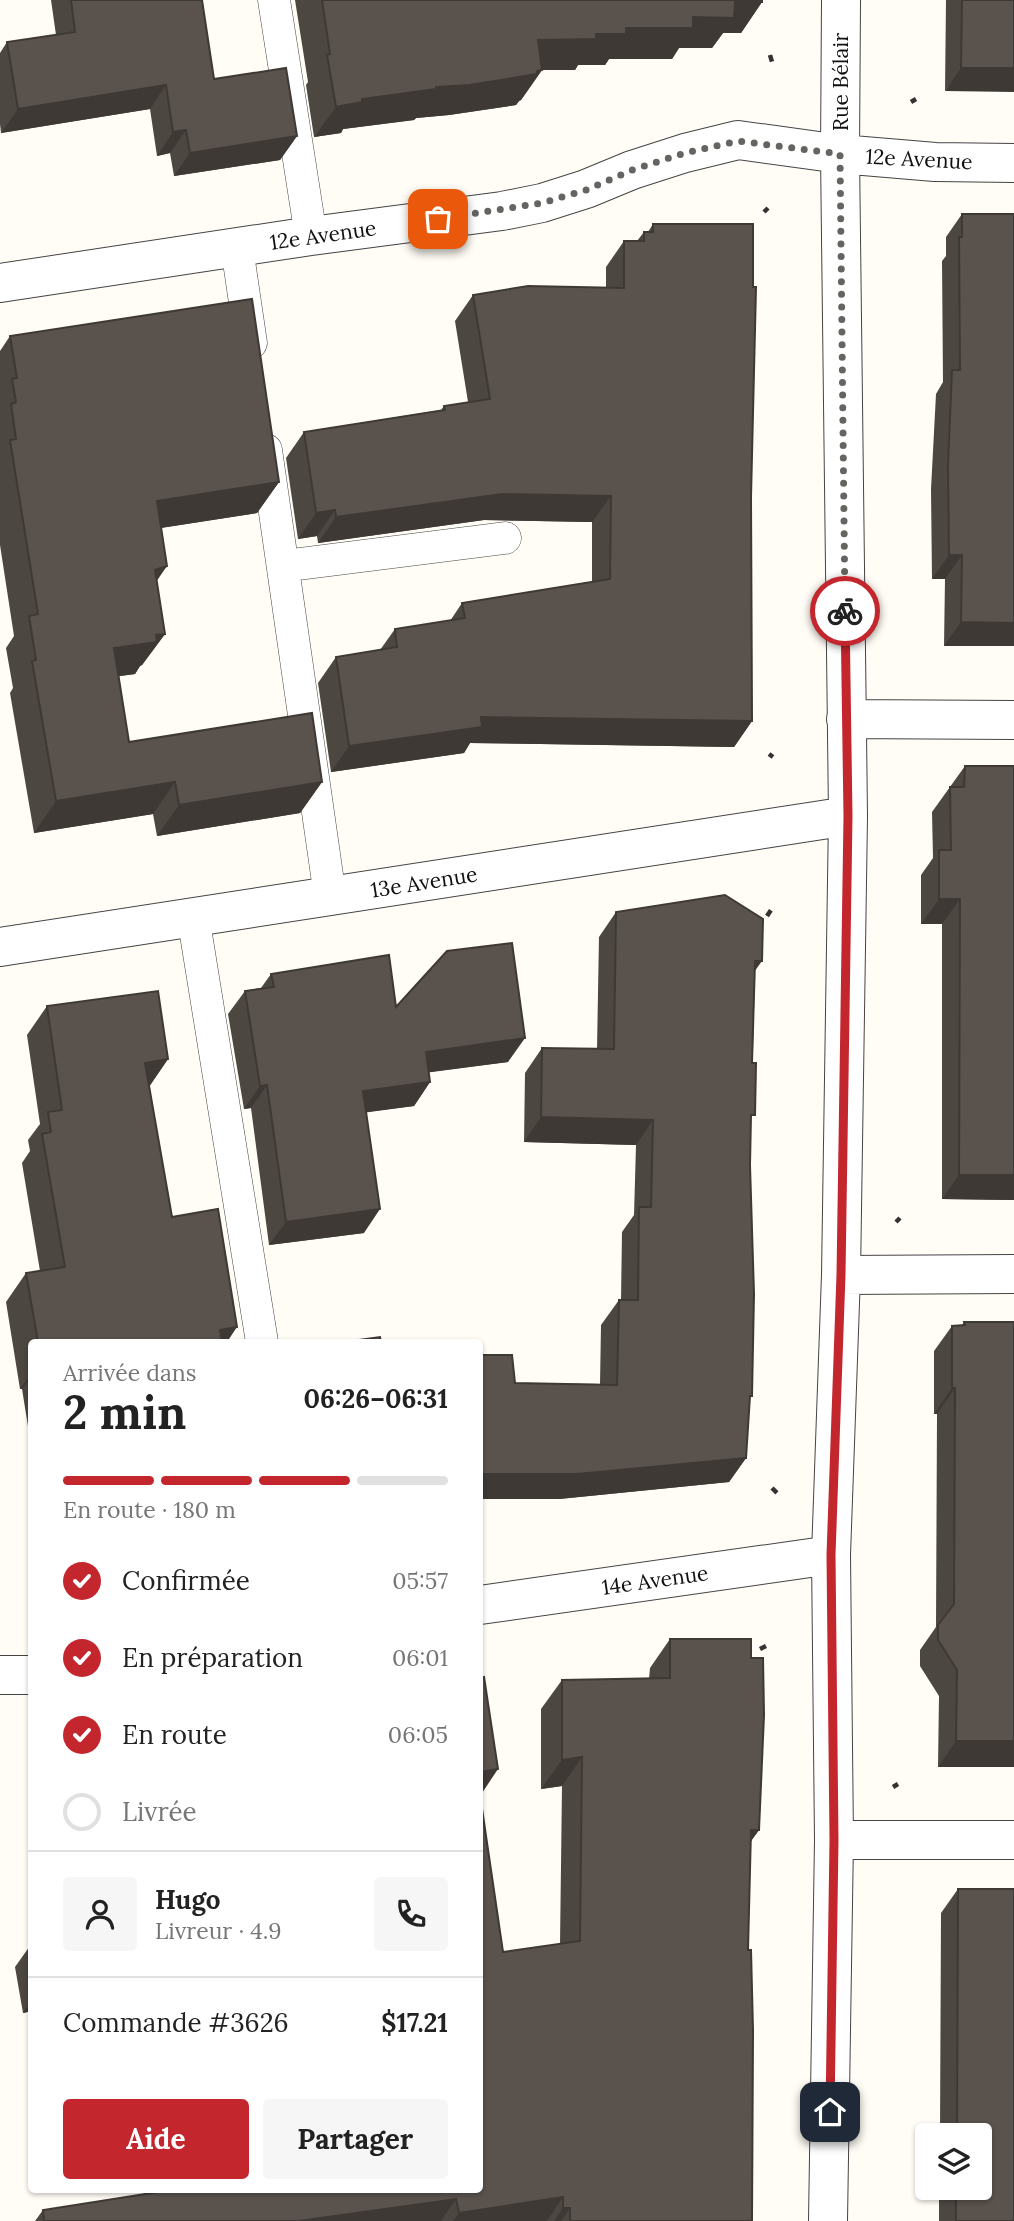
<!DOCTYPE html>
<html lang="fr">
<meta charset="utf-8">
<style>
:root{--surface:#fff;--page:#f6f6f6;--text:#222;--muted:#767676;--line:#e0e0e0;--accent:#c4262e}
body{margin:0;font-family:Lora,serif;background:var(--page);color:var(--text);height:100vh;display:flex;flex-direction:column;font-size:26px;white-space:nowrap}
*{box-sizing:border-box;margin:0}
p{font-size:23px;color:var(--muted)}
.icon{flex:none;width:38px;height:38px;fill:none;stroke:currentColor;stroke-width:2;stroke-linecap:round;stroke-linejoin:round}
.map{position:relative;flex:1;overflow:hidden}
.sheet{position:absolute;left:28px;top:1339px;width:455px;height:854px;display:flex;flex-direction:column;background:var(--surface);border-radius:7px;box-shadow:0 2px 5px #0004}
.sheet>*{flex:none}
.fabs{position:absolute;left:915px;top:2123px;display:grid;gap:14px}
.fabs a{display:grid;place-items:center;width:77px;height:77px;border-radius:7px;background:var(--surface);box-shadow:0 2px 5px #0004;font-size:35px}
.pin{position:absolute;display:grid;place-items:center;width:60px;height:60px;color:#fff;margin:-30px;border-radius:14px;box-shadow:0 4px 10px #0006}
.courier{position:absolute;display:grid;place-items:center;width:70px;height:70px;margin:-35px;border:5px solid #c4262e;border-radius:50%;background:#fff;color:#222;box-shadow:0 2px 9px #0007}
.summary em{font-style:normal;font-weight:800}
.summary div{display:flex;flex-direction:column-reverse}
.summary{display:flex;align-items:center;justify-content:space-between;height:119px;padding:0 35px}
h1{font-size:46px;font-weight:800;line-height:52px}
.bar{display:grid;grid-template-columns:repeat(4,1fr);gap:10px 7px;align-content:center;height:84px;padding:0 35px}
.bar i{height:9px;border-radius:5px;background:var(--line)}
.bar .current{background:var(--accent)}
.bar p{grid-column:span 4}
.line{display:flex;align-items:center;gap:18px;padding:0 35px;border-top:2px solid var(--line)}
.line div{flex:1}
.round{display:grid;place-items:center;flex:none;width:74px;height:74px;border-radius:7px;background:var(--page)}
ol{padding:0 35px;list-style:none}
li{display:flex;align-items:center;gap:21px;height:77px}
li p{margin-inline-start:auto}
li .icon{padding:7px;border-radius:50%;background:var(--accent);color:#fff;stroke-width:4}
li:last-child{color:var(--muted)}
li i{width:38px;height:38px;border:4px solid var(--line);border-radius:50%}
.cta{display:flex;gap:14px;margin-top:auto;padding:14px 35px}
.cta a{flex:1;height:80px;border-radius:7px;background:var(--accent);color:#fff;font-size:28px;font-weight:800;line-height:80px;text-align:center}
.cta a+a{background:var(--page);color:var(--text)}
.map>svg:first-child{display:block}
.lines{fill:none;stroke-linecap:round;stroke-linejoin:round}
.lane-casing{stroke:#444;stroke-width:33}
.street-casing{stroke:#444;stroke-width:40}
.path{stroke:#333;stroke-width:4.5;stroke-dasharray:7 3.5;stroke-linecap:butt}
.lane{stroke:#fff;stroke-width:32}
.street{stroke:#fff;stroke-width:38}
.wall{fill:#4d4742}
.shaded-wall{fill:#3f3936}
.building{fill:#5a524d;stroke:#3f3936;stroke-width:2}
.done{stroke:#646461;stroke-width:7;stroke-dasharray:0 12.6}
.route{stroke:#c4262e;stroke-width:9}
.labels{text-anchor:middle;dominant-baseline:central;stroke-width:7;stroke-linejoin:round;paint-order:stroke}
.street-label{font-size:21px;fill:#111;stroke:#fff}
</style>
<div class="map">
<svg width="1014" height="2221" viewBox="0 0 1014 2221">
<rect width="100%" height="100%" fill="#fffdf5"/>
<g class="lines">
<!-- lane casing -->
<g class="lane-casing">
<path id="lane" d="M274,0L311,236
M237,248L251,343
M266,450L330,896
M283,566L505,538
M193,916L262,1342"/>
</g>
<!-- street casing -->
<g class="street-casing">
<path id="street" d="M0,283L311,236L502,211L542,203L586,189L632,170L685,153L738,140L840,154L935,162L1014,163
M846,719L1014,720
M0,947L848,816
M841,1275L1014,1274
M480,1605L831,1555
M0,1675H32
M834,1840H1014
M828,2221L834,1840L831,1555L841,1275L848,816L840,154L841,0"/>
</g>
<!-- path -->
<path class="path" d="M770,55L772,62
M911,102L916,99
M764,212L768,208
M769,754L773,757
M767,916L771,910
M896,1222L900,1218
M772,1488L777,1493
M760,1649L766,1646
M893,1787L898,1784"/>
<!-- lane -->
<use href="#lane" class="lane"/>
<!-- street -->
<use href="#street" class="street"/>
</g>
<!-- wall -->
<path class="wall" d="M51,0H202L214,79L297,136L280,160L174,176L170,153L157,156L150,109L1,133L0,124V53L7,42L56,35Z
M295,0H762V2L741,33H723L712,48H679L672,59H609L605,65H578L575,70H542L521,100L519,101L516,105L449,115L416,118L414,120L343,129L341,133L314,137L306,85L308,82Z
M946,0H1014L945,91Z
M962,214H1014V646H944L945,579H932L931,489L936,394L943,382L942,261L946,256V237Z
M653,224L751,497L752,721L734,747L470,743L464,753L331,772L318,683L336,657L380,650L395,629L450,621L462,603L592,582V522L484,520L318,543L317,536L298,539L286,458L304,432L441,410L444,406L468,402L455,321L473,295L606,287V267L624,241H637L644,232H648Z
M10,336L279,482L257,513L161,528L156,581L165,634L142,665L140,666L135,674L119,676L129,742L322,782L300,813L157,836L153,814L34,833L10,693L13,688L6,648L14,636L0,545V351Z
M965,766L1014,1200L942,1199V924H921V875L933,858L932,812Z
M616,912L755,972L750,1165L749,1400L746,1458L729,1482L559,1499H480V1355L515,1383L600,1384L601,1325L619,1300H621L622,1232L634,1215L636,1145L524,1142L525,1073L542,1048L597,1049L599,937Z
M271,974L396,1007L508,1062L429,1072L430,1082L414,1106L366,1112L364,1233L269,1245L251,1108L244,1109L228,1014L245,991L261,988Z
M47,1006L168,1059L149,1087L172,1217L227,1342H32V1451L22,1389H20L6,1302L26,1273L40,1271L22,1163L30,1151L28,1140L40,1124L27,1035Z
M964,1322L1014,1767H938L939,1696L920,1666V1650L936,1627L937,1414H934V1351L952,1326L962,1325Z
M670,1639L751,1658L759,1830L751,1841L748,1950L752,2221H35L43,2210L480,2189V1796L503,1952L560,1944L562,1786L541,1789V1709L562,1680L649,1679L650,1668Z
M958,1889L1014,2221H939V2188H980V2135H940L941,1913Z
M32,1943V2011L23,2013L15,1967Z"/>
<!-- shaded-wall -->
<path class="shaded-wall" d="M735,2H762L741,33H723L712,48H679L672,59H609L605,65H578L575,70H542L521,100L519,101L516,105L449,115L416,118L414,120L343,129L341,133L314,137L336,107L362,99L436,87L538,40L596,34L693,17Z
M961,68H1014V92L945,91Z
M166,85L150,109L1,133L18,109Z
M186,130L170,153L157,156L173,132Z
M297,136L280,160L174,176L190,153Z
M279,482L257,513L134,532L157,501Z
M502,494L611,496L592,522L484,520L318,543L336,517Z
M335,510L317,536L298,539L316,513Z
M949,555H962L945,579H932Z
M167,566L145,598L155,570Z
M961,622L1014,623V646H944Z
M165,634L142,665L140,666L135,674L92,680L114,648L156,635Z
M481,717L752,721L734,747L470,743L464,753L331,772L349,746Z
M175,782L153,814L34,833L56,801Z
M322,782L300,813L157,836L179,805Z
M939,899H960L942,924H921Z
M755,961H762L744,986Z
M525,1038L508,1062L409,1075L426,1052Z
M168,1059L148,1088L145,1063Z
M430,1082L414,1106L347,1115L363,1091Z
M267,1085L251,1108L244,1109L260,1086Z
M541,1117L653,1120L636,1145L524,1142Z
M959,1175H1014V1200L942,1199Z
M380,1209L364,1233L269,1245L286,1222Z
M237,1327L227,1342H212L220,1330Z
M32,1373V1376L22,1389H20Z
M952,1388H955L937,1414H934Z
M746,1458L729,1482L559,1499H480V1474Z
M956,1741H1014V1767H938Z
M582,1757L562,1786L541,1789L562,1760Z
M498,1769L480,1796V1772Z
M751,1830H759L738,1859Z
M32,2000V2011L23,2013Z
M563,2197L547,2221H453L459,2213Z
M456,2199L441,2221H299Z
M563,2208H570L561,2221H554Z"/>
<!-- building -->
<path class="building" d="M71,0H202L214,79L286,68L297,136L190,153L186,130L173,132L166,85L18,109L7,42L75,32Z
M322,0H762V2H735L734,18L693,17V28H626V34H596V39L538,40L542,70L537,71V74L470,85L436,87V89L362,99V102L336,107L327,55L330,54Z
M962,0H1014V68H961Z
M962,214H1014V623L961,622L962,555H949L948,465L952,370H960L959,237H962Z
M653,224H753V287H756L751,497L752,721L481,717L482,727L349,746L336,657L397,647L395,629L465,618L462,603L610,579L611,496L502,494L336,517L335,510L316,513L304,432L445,410L444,406L490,399L473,295L528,286L624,288V241H644V232H653Z
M252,299L279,482L157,501L167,566L155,570L165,634L156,635L157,642L114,648L129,742L312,713L322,782L179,805L175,782L56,801L32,661L36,660L29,616L38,614L10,440L16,439L11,404L16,402L12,379L17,378L10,336Z
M965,766H1014V1175H959L960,899H939V850H951L950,787H964Z
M725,895L763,919L762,961H755L752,1063H756L755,1115H751L750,1165L754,1294L752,1396H750L746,1458L577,1474H480V1355H512L515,1383L617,1385L619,1300H638L639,1207H651L653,1120L541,1117L542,1048L614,1049L616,912Z
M512,943L525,1038L426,1052L430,1082L363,1091L380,1209L286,1222L267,1085L260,1086L245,991L274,987L271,974L389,955L396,1007L447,951Z
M158,991L168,1059L145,1063L172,1217L218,1209L237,1327L220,1330L222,1342H38L26,1273L65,1267L42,1134L51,1132L48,1112L62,1110L47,1006Z
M964,1322H1014V1741H956L957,1670L938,1640V1625L954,1604L955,1388H952V1326L965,1325Z
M380,1337L381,1342H344Z
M670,1639H751V1658H763L764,1715L759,1830H751L748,1950H751L753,2030L752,2221H570V2208H563V2197L459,2213L456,2199L299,2221H44L43,2210L177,2189H480V1795L503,1952L580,1941L582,1757L562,1760V1680L670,1678Z
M484,1677L498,1769L480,1772V1678Z
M958,1889H1014V2221H956V2188H980V2135H957Z"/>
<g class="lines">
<!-- done -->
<path class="done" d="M438,219L542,203L586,190L632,170L685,153L738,141L840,154L845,611"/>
<!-- route -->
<path class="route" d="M830,2112L834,1840L831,1555L841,1275L848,816L845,611"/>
</g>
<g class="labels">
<!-- street labels -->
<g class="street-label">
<text transform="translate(840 82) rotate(-90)">Rue Bélair</text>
<text transform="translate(919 159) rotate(3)">12e Avenue</text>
<text transform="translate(323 235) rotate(-8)">12e Avenue</text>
<text transform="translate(424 882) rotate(-9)">13e Avenue</text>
<text transform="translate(655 1580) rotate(-8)">14e Avenue</text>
</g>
</g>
</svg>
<div class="fabs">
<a><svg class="icon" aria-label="layers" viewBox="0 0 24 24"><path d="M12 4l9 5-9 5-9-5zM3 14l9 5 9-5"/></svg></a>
</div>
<div class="pin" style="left:438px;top:219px;background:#ea580c"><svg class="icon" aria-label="bag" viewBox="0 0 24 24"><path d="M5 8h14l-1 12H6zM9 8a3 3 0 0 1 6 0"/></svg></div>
<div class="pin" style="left:830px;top:2112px;background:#1f2937"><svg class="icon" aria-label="home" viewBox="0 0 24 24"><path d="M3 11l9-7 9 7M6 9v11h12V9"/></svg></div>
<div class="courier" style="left:845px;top:611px"><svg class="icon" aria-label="bike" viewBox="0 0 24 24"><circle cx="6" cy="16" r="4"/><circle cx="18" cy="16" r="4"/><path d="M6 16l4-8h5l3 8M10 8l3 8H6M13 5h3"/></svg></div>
<section class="sheet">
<div class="summary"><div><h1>2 min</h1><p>Arrivée dans</p></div><em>06:26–06:31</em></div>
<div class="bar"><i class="current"></i><i class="current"></i><i class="current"></i><i></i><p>En route · 180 m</p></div>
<ol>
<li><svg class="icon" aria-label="check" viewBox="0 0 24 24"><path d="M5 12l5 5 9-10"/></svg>Confirmée<p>05:57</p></li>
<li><svg class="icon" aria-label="check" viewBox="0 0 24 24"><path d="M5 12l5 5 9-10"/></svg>En préparation<p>06:01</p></li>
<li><svg class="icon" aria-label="check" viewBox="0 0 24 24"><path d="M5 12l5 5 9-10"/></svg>En route<p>06:05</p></li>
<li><i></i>Livrée</li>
</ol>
<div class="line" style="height:126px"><a class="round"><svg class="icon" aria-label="person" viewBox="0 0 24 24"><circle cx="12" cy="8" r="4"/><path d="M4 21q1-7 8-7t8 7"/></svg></a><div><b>Hugo</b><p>Livreur · 4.9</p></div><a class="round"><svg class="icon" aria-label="phone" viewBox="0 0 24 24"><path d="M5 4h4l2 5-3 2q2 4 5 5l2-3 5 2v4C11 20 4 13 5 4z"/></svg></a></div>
<div class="line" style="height:91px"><div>Commande #3626</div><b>$17.21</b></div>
<div class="cta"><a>Aide</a><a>Partager</a></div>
</section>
</div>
